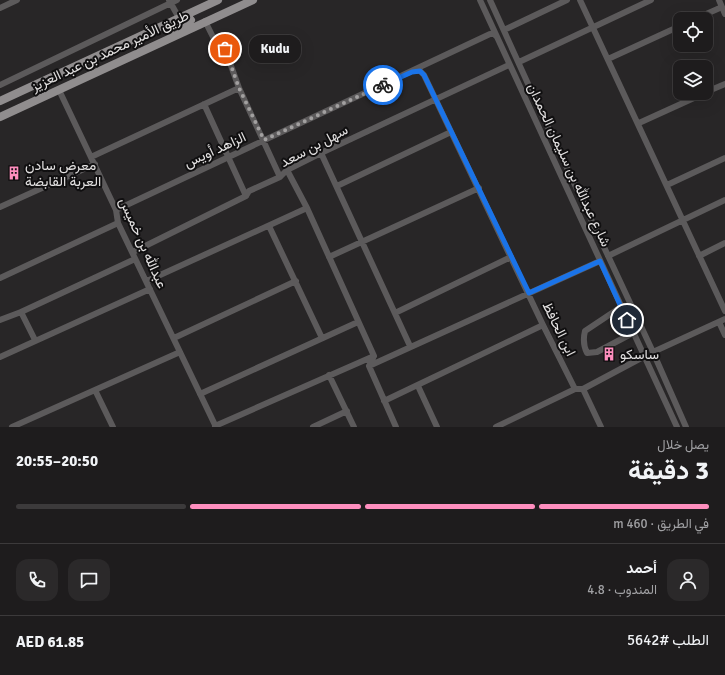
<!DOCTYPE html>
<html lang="ar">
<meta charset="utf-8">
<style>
:root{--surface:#1e1c1d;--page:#2b292a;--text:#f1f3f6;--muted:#a1a1a4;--line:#3c3a3b;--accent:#fe8ebe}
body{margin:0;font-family:Signika,Vazirmatn,sans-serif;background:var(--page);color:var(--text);direction:rtl;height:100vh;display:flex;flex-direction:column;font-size:15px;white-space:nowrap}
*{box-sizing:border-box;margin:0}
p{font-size:13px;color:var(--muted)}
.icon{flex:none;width:22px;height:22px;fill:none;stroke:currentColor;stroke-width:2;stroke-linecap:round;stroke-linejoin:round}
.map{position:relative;height:427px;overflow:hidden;direction:ltr}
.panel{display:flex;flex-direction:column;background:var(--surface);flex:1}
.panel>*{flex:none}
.fabs{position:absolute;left:673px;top:12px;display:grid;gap:8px}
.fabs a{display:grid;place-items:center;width:40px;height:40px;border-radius:8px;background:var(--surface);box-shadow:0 4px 16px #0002,0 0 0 1px var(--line);font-size:20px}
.pin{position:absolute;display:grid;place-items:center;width:34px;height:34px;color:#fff;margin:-17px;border:2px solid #fff;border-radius:50%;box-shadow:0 1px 4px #0007}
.courier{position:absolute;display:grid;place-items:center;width:40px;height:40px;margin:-20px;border:3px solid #1a73e8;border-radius:50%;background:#fff;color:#222;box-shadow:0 1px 5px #0007}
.bubble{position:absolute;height:28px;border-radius:12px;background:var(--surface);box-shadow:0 4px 16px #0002,0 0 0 1px var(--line);font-size:13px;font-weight:700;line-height:28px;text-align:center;direction:rtl}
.summary em{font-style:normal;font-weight:700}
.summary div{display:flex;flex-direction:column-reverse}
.summary{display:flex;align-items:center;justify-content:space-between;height:68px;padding:0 16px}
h1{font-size:26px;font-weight:700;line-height:30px}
.bar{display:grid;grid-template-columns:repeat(4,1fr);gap:6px 4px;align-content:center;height:48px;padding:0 16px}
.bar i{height:5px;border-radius:3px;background:var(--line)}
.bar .current{background:var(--accent)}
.bar p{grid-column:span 4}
.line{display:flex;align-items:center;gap:10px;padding:0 16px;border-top:1px solid var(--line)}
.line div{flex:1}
.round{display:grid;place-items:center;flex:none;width:42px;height:42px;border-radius:12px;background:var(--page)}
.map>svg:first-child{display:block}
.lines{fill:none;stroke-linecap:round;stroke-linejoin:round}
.minor{stroke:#5c5a5b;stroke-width:6}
.major{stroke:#908d8e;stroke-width:8}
.done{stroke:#a2a0a0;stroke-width:4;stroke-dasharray:0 7.2}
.route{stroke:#1a73e8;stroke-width:5}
.labels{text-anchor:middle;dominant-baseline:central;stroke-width:4;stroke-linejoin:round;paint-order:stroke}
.street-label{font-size:14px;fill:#e3e1e1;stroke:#100f10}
.poi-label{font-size:14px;fill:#e3e1e1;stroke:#100f10;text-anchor:start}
</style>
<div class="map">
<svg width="725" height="427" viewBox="0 0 725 427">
<rect width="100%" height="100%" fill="#282627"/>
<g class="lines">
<!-- minor -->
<path class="minor" d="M169,0L179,18
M480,0L677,427
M490,0L539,108L653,352L686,427
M580,0L725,311
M719,0L725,14
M0,8L17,0
M695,19L722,7
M205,21L213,37L225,49L239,88L280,177
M504,30L567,0
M608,59L680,26
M519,62L651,0
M414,71H420L424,75L543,325L575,389
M0,85L177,0
M59,90L116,210L118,223L216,427
M706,92L725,84
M204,104L246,196
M639,123L705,93
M321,153L410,346
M91,157L239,88
M287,170L307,208L374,356L369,366L396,427
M667,185L725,158
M337,186L451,132
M0,207L95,164
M116,210L490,34H494L497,37
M269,226L322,338
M133,252L246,196L249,191L280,177L287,170L321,153L509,65
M608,256L725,200
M699,256L725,243
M329,257L479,188
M0,278L118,223
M147,281L307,208
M621,307L585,331C583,339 583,345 587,353L597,352L633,333
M21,312L35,340
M395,313L511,257
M0,320L21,312L135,259
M719,322L725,335
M174,338L296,281
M653,352L725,319
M0,357L150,289
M369,366L600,261
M329,375L354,427
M418,386L437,427
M583,389L601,427
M95,390L113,427
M200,394L358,322
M384,401L543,325
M215,426L374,356
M12,427L180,352
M313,427L347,411
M496,427L575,389H583L645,356"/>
<!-- major -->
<path class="major" d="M171,32L189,22L191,20L188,17L182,18
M0,101L218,0
M0,117L253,0"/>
</g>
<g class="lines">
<!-- done -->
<path class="done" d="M225,49L239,88L264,140L383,85"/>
<!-- route -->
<path class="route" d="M383,85L412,72L420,71L424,75L529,293L600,261L627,320"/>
</g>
<!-- icons -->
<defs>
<g id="building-bare" transform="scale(1.08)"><path d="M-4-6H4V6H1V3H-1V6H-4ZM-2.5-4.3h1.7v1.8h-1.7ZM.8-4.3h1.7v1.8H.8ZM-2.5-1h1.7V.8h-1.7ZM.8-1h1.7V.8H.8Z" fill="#fe8ebe" stroke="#100f10" stroke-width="2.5" paint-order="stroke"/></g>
</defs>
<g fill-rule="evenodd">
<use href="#building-bare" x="14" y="173"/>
<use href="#building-bare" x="609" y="354"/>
</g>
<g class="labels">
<!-- street labels -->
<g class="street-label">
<text transform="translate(110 51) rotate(-25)">طريق الأمير محمد بن عبد العزيز</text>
<text transform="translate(314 146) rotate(-28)">سهل بن سعد</text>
<text transform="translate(215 150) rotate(-25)">الزاهد أويس</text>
<text transform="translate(569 165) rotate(65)">شارع عبدالله بن سليمان الحمدان</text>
<text transform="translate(143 243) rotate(66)">عبدالله بن خميس</text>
<text transform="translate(559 329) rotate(64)">ابن الحافظ</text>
</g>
<!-- poi labels -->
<g class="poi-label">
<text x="25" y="165">معرض سادن<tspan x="25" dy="16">العربة القابضة</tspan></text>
<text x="620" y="354">ساسكو</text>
</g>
</g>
</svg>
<div class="fabs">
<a><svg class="icon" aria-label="locate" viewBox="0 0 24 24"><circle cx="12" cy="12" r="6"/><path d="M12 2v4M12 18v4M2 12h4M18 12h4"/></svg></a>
<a><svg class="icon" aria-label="layers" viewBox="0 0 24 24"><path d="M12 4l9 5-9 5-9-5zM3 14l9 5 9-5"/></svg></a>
</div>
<div class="pin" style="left:225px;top:49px;background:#ea580c"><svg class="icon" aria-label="bag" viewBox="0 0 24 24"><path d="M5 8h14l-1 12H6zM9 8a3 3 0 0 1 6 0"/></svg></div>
<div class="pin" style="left:627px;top:320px;background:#1f2937"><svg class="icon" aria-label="home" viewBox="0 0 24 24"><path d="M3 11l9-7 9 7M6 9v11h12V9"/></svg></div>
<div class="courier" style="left:383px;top:85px"><svg class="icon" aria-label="bike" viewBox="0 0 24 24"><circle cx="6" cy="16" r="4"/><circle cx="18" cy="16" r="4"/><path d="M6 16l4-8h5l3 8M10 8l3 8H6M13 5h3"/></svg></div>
<div class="bubble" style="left:249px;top:35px;width:52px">Kudu</div>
</div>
<section class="panel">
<div class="summary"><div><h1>3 دقيقة</h1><p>يصل خلال</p></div><em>20:50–20:55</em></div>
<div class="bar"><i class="current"></i><i class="current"></i><i class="current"></i><i></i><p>في الطريق · 460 m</p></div>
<div class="line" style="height:72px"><a class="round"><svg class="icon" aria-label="person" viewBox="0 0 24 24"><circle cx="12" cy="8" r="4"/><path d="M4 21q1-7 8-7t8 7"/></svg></a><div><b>أحمد</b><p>المندوب · 4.8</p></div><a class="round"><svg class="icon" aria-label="chat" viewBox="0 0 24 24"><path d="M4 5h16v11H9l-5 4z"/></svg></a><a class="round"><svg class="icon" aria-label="phone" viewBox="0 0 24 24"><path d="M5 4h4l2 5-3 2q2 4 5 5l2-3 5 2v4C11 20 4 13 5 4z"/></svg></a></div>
<div class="line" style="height:52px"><div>الطلب #5642</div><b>AED 61.85</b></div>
</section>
